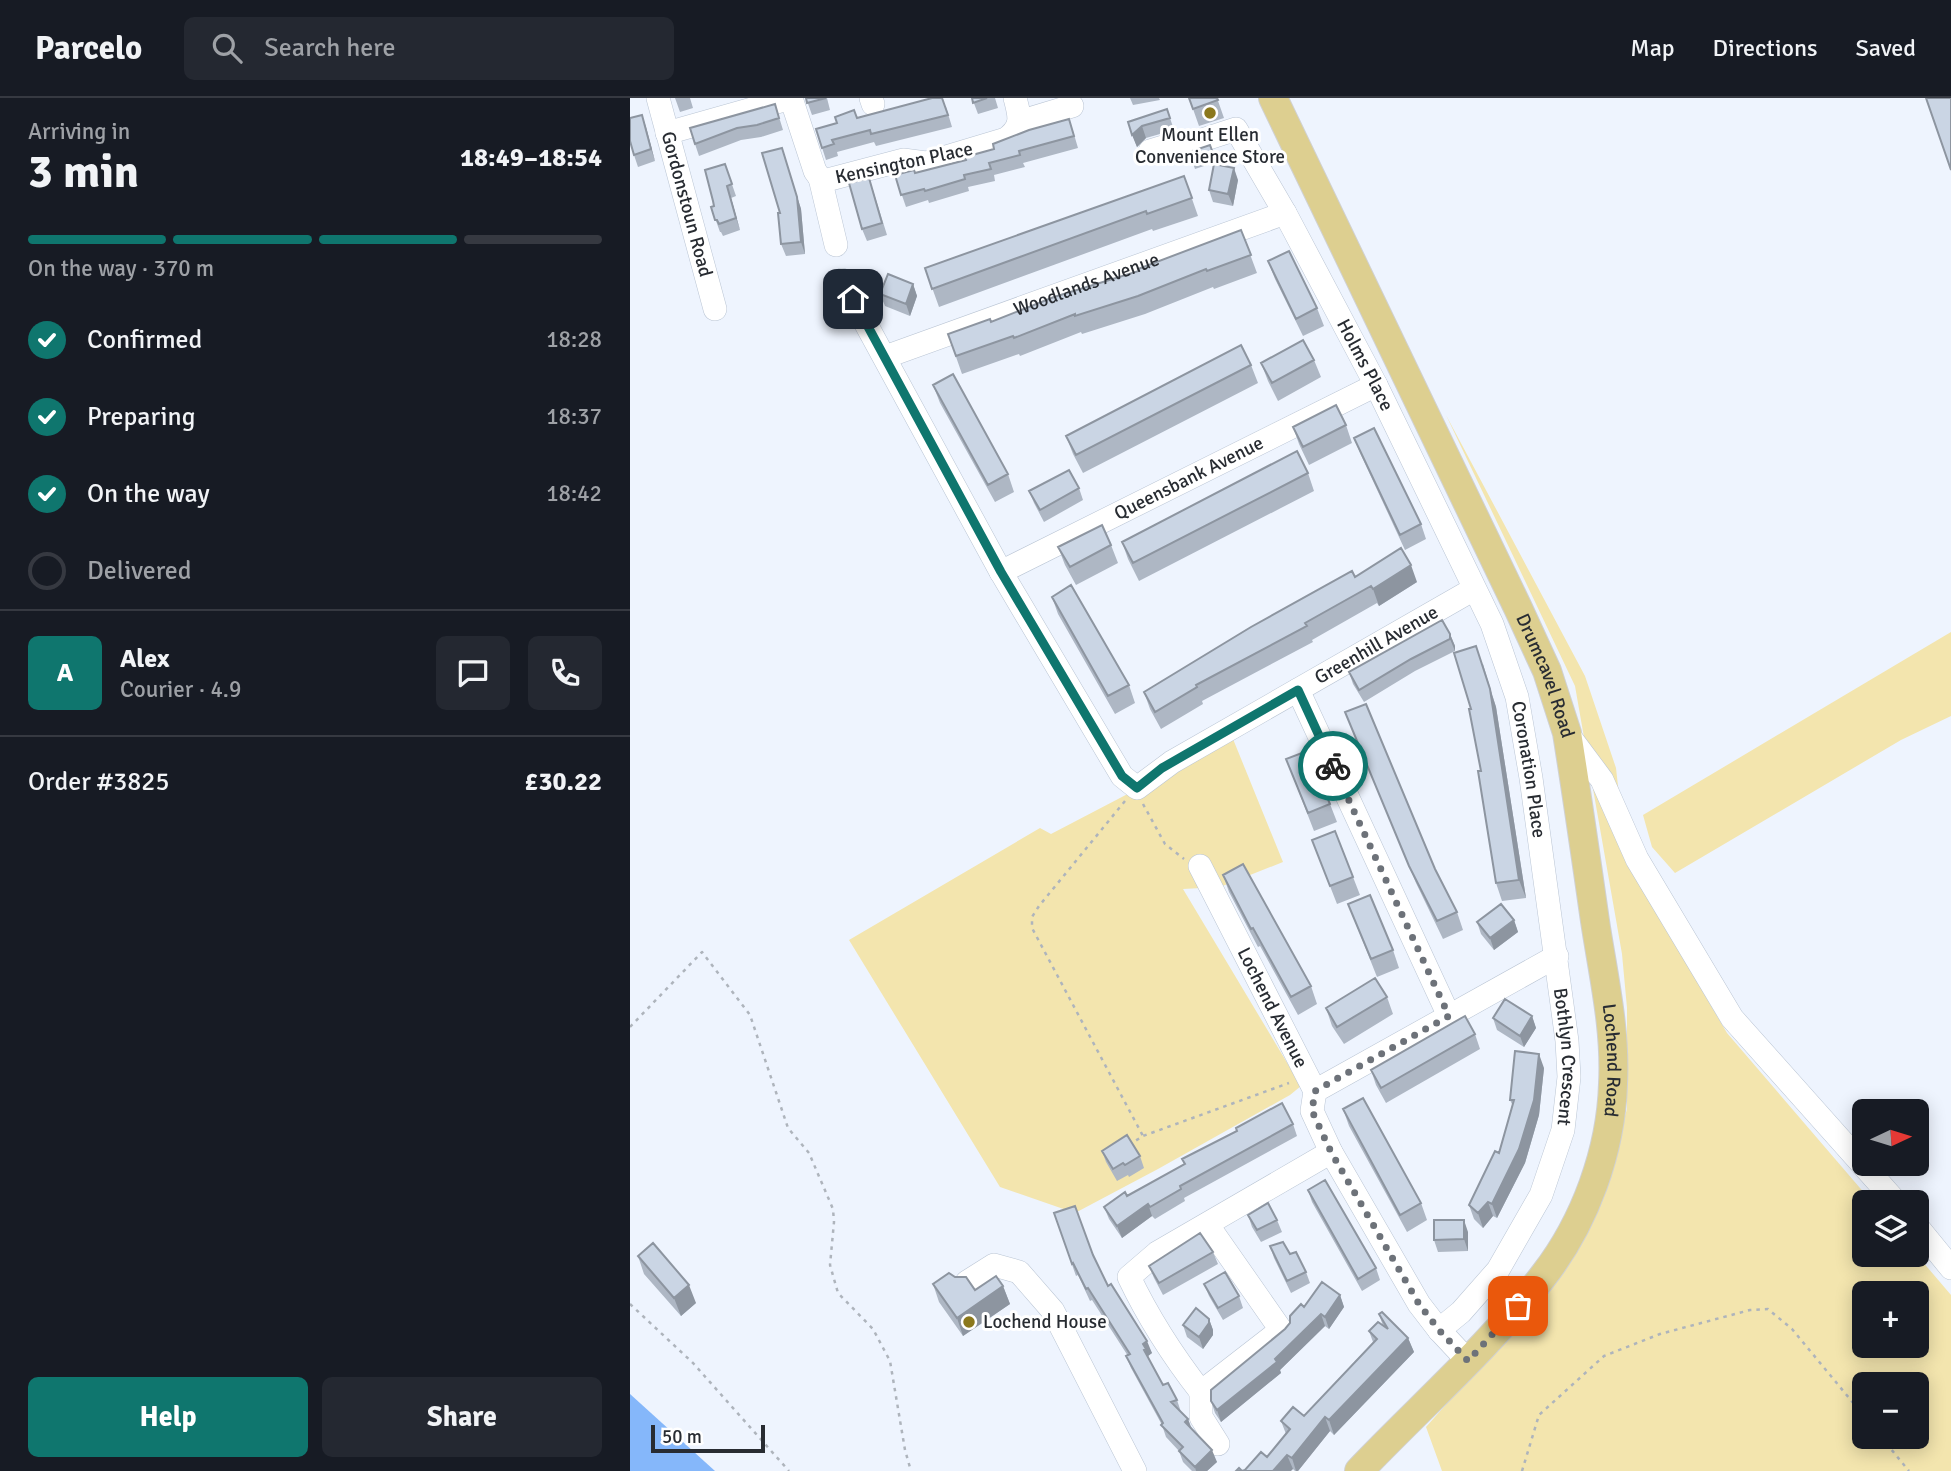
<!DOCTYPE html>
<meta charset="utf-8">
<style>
:root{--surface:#171b24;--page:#242831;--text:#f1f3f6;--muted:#9ea1a6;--line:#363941;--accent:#0f766e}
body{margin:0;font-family:Signika,sans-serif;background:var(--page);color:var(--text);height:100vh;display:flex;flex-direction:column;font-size:26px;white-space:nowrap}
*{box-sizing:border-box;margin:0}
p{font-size:23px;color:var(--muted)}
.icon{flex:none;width:38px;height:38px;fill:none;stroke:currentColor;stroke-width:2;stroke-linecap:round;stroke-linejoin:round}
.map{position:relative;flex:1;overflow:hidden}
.sheet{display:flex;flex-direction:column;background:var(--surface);width:630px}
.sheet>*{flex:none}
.needle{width:46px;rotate:86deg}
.tools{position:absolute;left:1222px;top:1001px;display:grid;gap:14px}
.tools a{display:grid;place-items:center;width:77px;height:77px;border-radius:10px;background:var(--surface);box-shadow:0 4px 18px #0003;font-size:35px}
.scale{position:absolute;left:21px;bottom:18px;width:114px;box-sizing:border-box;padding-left:7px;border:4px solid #282c32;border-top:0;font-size:19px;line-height:24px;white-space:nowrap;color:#282c32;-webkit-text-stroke:5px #fff;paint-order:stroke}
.pin{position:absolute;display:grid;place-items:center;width:60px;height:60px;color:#fff;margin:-30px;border-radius:14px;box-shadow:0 4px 10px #0006}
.courier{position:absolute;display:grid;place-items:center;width:70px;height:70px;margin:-35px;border:5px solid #0f766e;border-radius:50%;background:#fff;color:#222;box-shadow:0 2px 9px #0007}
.headline em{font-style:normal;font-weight:800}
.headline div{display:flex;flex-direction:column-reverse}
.headline{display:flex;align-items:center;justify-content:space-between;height:119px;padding:0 28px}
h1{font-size:46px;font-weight:800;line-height:52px}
.bar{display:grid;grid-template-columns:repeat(4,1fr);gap:10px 7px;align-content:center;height:84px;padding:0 28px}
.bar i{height:9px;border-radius:5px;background:var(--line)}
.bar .on{background:var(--accent)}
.bar p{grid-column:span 4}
.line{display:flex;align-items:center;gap:18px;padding:0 28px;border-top:2px solid var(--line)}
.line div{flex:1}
.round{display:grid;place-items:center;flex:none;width:74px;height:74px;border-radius:10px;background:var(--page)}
ol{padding:0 28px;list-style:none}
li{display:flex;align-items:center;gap:21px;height:77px}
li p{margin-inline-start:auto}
li .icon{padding:7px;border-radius:50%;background:var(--accent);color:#fff;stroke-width:4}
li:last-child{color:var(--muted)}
li i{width:38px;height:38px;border:4px solid var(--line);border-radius:50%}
.cta{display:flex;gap:14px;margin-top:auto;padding:14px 28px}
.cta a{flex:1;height:80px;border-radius:10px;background:var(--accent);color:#fff;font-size:28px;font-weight:800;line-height:80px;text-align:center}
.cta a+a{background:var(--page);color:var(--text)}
header{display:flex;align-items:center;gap:42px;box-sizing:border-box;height:98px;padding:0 35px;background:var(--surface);border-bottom:2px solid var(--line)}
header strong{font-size:33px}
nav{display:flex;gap:38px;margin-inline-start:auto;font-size:24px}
.search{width:490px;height:63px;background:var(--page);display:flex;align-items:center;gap:18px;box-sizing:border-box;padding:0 24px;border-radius:10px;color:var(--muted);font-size:26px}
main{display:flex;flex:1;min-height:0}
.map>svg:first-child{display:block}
.green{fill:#f3e5ae;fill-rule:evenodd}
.water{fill:#85b7fa}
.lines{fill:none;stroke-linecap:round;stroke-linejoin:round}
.minor-casing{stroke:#bac5d4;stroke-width:24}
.major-casing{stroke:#d0d1d2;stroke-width:30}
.path{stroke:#aeb4bc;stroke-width:2.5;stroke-dasharray:3.5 5;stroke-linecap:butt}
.minor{stroke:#fff;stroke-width:23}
.major{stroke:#ddcf90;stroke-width:28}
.wall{fill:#aeb7c4}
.shaded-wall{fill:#8d95a0}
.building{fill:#cad5e4;stroke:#8d95a0;stroke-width:2}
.done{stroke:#6d7279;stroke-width:7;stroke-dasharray:0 12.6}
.route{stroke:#0f766e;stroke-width:9}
.poi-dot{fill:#8b781c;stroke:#fff;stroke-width:2.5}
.labels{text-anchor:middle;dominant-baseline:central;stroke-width:6;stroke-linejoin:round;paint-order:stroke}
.poi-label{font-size:19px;fill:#282c32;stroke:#fff}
.street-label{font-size:19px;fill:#282c32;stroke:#fff}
</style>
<header>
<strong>Parcelo</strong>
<div class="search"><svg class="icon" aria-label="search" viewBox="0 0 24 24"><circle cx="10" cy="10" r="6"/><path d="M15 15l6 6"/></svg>Search here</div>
<nav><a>Map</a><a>Directions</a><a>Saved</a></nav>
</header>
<main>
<section class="sheet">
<div class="headline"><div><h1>3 min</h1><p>Arriving in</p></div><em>18:49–18:54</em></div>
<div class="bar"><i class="on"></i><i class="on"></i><i class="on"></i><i></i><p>On the way · 370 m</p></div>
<ol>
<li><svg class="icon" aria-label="check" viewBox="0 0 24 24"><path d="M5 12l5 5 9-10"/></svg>Confirmed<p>18:28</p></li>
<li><svg class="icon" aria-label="check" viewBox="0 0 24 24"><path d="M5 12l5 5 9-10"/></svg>Preparing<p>18:37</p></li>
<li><svg class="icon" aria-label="check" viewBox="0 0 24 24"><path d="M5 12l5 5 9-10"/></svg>On the way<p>18:42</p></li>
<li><i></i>Delivered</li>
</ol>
<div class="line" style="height:126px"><b class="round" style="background:var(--accent);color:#fff">A</b><div><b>Alex</b><p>Courier · 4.9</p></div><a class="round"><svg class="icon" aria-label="chat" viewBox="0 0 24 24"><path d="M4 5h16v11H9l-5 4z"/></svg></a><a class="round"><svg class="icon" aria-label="phone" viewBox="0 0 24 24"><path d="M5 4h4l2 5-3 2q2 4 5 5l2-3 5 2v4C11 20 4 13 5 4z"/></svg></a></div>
<div class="line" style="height:91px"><div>Order #3825</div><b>£30.22</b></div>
<div class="cta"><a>Help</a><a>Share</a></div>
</section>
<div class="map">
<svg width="1321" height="1373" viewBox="0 0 1321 1373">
<rect width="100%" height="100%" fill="#eef4fe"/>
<!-- green -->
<path class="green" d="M816,317L955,578L986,670L997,768L1000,769L1097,935L1242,1104H1234V1157L1286,1156L1321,1197V1373H812L796,1329L868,1248L966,1118L997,1011V910L992,856L945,588ZM1234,1195H1286V1248H1234ZM1234,1286H1286V1339H1234Z
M1321,534V618L1271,642L1045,775L1022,749L1013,717Z
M603,641L653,764L590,789L553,791L671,988L660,997L528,1071L445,1115L370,1089L219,842L410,730L421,736Z"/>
<!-- water -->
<path class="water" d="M0,1296L85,1373H0Z"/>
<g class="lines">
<!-- minor casing -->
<g class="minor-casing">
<g id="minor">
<path id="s1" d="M28,0L85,211"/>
<path d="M241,0L243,6"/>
<path d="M389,24L442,8"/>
<path d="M37,35L161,0L185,73L190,80L197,82L273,62L296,65L376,41C393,28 390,19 385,0"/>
<path id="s2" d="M520,53L543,46L554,48L606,31L655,115L746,287L862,526L887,599L901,680L937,943L939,979L933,1032L911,1097L868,1172L831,1214L809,1232"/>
<path d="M190,80L206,147"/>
<path id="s3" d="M212,182L371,474L492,678L507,690L542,664L844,491"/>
<path id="s4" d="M255,259L655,115"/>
<path id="s5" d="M371,474L746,287"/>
<path d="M668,592L819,918"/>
<path d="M937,635L972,682L1007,761L1102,920L1266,1104"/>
<path id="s6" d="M570,768L685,993L682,1013L701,1054L789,1206L809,1232L838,1263"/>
<path d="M685,993L927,858"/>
<path d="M577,1126L651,1232L571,1294C543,1258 519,1221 499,1179L527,1155L701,1054"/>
<path d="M1286,1127L1321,1170"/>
<path d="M337,1184L364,1167L389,1174L423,1213L505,1373"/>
<path d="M571,1294V1319L588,1346"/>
</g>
</g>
<!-- major casing -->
<g class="major-casing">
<g id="major">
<path id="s7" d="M643,0L888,510L917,573L937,635C947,697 956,760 965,823C973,876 986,931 983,986C981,1053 955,1124 914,1177C860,1248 791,1308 729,1373"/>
</g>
</g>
<!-- path -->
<path class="path" d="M495,703L409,808L402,819V830L513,1038
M513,706L535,746L554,761
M0,929L72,854L120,917L158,1030L179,1055L203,1111L204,1124L200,1167L208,1195L243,1231L260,1263L275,1352L281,1373
M499,1047L513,1038L659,985
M0,1206L63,1265L159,1373
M1251,1339L1279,1373
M892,1373L909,1317L974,1258L1030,1236L1120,1212L1138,1211L1162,1231L1234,1318"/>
<!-- minor -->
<use href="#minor" class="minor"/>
<!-- major -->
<use href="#major" class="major"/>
</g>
<!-- wall -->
<path class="wall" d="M45,0H60L63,10L50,14Z
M176,0H197L200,12L182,17Z
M342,0H365L368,10L348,16Z
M500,0H529L530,2L503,7Z
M587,0L594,20L569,28L563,11Z
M145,6L153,32L131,39L111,42L69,58L65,46Z
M316,9L322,29L246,48L244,44L207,54L208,58L196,62L186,31L227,20Z
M537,11L544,32L516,40L507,49L498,24Z
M12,17L25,63L8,69L4,57Z
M443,33L448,50L393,65L395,69L364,77L365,83L338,89L339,93L299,105L298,102L276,109L265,77L285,75Z
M580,47L586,64L565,71L559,54Z
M152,50L171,111L175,156L156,158L151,146L150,115Z
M95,66L106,98L101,100L110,132L93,138L91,134H90L81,109L84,108Z
M554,78L568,118L523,133L522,131L309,209L295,170Z
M608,82L603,108L583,104L579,92Z
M243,92L257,137L237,143L232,131Z
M611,132L627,175L584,191L583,189L515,216L452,236L451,234L390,258L389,256L332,276L318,236L361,224L509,173Z
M638,163L687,210L694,228L673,238L645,181Z
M283,186L287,198L280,218L255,208L250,196Z
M684,262L691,279L648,303L638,283L631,265Z
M621,267L628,285L453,375L443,356L436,338Z
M303,287L378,376L384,394L365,404L310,305Z
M716,327L722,345L679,367L669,346L663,329Z
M724,340L791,426L796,441L775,452L730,355Z
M678,375L684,393L509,483L498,461L492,444Z
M449,390L453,402L414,424L404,405L399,393Z
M481,447L488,465L446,487L435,467L428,449Z
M725,479L787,484L749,508L747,505L682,542L683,544L572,603L573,606L531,631L520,611L514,594Z
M422,499L499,587L505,605L485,616L428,516Z
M820,536L825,548V553L785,573L734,604L723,586L719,574Z
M853,566L866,609L896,800L872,803L866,785L851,673L841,611Z
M715,614L805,771L827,814L833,832L813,841L786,785Z
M656,661L700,706L707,724L684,733Z
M689,760L723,779L730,797L707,806Z
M593,777L681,888L687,906L668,917L630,848L628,849L599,794Z
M718,806L763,852L769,870L747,879Z
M884,822L888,834L864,852L851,836L847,824Z
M757,899L763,916L714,946L702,928L696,910Z
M902,918L906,930L894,949L867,932L863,920Z
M845,936L850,951L756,1005L746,987L741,972Z
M914,970L909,1017L895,1065L867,1120L863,1118L853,1130L844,1121L839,1107L869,1055L883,1008L880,1002Z
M713,1011L791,1105L797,1122L777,1134L719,1028Z
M663,1026L667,1038L554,1100L555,1103L525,1121L522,1118L492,1140L479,1121L474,1109L497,1098L554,1066L552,1061Z
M472,1053L510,1058L514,1070L499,1079L498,1077L487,1083L476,1064Z
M678,1092L746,1170L750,1182L732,1193L682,1104Z
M424,1115L463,1158L478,1188L522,1255L518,1258L520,1263L533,1287L547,1302L551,1314L558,1321L562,1331L587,1364L577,1373H562L553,1364L549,1353L536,1339L532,1327L501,1270L496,1258H498L462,1202L460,1203L448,1177L446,1178Z
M618,1117L647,1122L652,1134L631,1144L622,1129Z
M838,1134V1153L808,1154L804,1142Z
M640,1148L676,1174L680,1185L661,1195L644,1160Z
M583,1154L588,1166L533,1197L524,1180L519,1168Z
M8,1158L66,1205L51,1218L14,1176Z
M325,1179L345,1192L373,1188L380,1206L333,1238L309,1204L303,1186Z
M574,1186L609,1198L613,1210L593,1222L579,1198Z
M710,1197L714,1209L699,1231L695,1228L650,1272L651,1275L591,1324L585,1315L581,1303L655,1231L674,1209Z
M749,1216L778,1240L784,1254L704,1337L700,1333L668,1373H665L663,1371L612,1373L637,1359L656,1336L651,1323L674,1318L743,1244L739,1233L753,1228Z
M579,1221L583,1232V1237L573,1251L557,1239L553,1227Z"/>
<!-- shaded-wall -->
<path class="shaded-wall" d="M12,17L16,29L25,63L21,51Z
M512,28L516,40L507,49L502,37Z
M152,50L171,111L175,156L171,144Z
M604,70L608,82L603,108L598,96Z
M97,88L101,100L110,132L106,120Z
M283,186L287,198L280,218L276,206Z
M781,467L787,484L749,508L743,491Z
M820,536L825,548V553L820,541Z
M846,548L866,609L896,800L889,782Z
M884,822L888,834L864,852L860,840Z
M902,918L906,930L894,949L890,938Z
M909,956L914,970L909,1017L895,1065L867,1120L862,1106Z
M858,1104L863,1118L853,1130L848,1115Z
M518,1106L522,1118L492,1140L487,1128Z
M834,1122L838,1134V1153L834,1141Z
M59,1187L66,1205L51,1218L44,1200Z
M373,1188L380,1206L333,1238L327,1220Z
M710,1197L714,1209L699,1231L695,1219Z
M691,1216L695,1228L650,1272L651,1275L591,1324L587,1312L645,1261Z
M579,1221L583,1232V1237L573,1251L569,1239Z
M778,1240L784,1254L704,1337L699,1322Z
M517,1243L522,1255L518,1258L520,1263L519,1264L513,1246Z
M695,1319L700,1333L668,1373H666L662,1360Z
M558,1321L562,1333L555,1324Z
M582,1352L587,1364L577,1373H566L565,1369Z
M657,1357L663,1371L661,1373H643Z"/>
<!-- building -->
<path class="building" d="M176,0H196L177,5Z
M302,0H312L318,17L241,36L240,32L202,42L204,46L192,50L186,31L207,25L205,19L224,12L227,20Z
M342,0H357L343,5Z
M559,0H587L588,2L563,11Z
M1296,0H1321V72Z
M145,6L149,20L127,27L107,30L65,46L60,30Z
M537,11L540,20L512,28L502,37L498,24Z
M12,17L21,51L4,57L0,43V20Z
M439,21L444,38L389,53L390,57L359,65L361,71L334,77L335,81L295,93L294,91L271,97L265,77L284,72L285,75L336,62L335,59L364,51L363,46L399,32Z
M580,47L584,58L563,65L559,54Z
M152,50L167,99L171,144L151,146L148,115H150L132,55Z
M95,66L102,86L97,88L106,120L89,126L87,122H85L81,109L84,108L83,103L75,72Z
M584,66L604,70L598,96L579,92Z
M554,78L562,100L517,116L516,113L302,191L295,170Z
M239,80L252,125L232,131L219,85Z
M611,132L621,157L577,173L576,171L508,198L445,218V216L384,240L383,238L326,258L318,236L360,221L361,224L424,199L509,173L508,171Z
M659,153L687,210L666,221L638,163Z
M258,176L283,186L276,206L250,196Z
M673,242L684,262L642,285L631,265Z
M611,247L621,267L446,357L436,338Z
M323,276L378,376L358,387L303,287Z
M706,307L716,327L673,349L663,329Z
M744,330L791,426L770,437L724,340Z
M667,353L678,375L503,465L492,444Z
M439,372L449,390L410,412L399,393Z
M472,427L481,447L440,469L428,449Z
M771,450L781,467L743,491L741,488L675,525L677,528L566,587L567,589L525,614L514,594L621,529L722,473L725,479Z
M441,487L499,587L478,598L422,499Z
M812,522L820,536V541L781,561L729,592L719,574Z
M846,548L860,591L889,782L866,785L848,673H851L839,611H841L824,555Z
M736,606L805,771L827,814L807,823L779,768L715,614Z
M677,653L700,706L678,715L656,661Z
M705,733L723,779L700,788L682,742Z
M613,766L681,888L661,899L623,830L621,831L593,777Z
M740,797L763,852L741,861L718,806Z
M871,806L884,822L860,840L847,824Z
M745,880L757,899L707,929L696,910Z
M875,901L902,918L890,938L863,920Z
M835,918L845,936L751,990L741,972Z
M885,953L909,956L904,1002L889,1051L862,1106L858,1104L848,1115L839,1107L865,1053L869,1055L884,1002H880Z
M733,1000L791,1105L770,1117L713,1011Z
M652,1005L663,1026L550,1088L551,1091L520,1109L518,1106L487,1128L474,1109L495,1094L497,1098L555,1066L552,1061L607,1033L606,1030Z
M497,1037L510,1058L495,1067L493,1065L483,1071L472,1053Z
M695,1082L746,1170L728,1181L678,1092Z
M638,1105L647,1122L627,1132L618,1117Z
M445,1108L463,1157L478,1188L481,1186L517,1243L513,1246L516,1251L514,1252L533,1287L538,1285L547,1302L541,1304L558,1321L555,1324L582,1352L565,1369L549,1353L553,1349L531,1327L533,1325L496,1258L500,1256L458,1190L456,1191L443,1165L442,1166L424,1115Z
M804,1122H834V1141L804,1142Z
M570,1135L583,1154L529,1185L519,1168Z
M653,1144L660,1156L666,1154L676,1174L657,1183L640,1148Z
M23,1145L59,1187L44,1200L8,1158Z
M595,1174L609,1198L588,1210L574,1186Z
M319,1175L325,1179H336L345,1192L366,1178L373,1188L327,1220L303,1186Z
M692,1184L710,1197L695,1219L691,1216L645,1261L647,1264L587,1312L581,1303V1292L655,1231L660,1225V1218L671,1206L674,1209Z
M566,1210L579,1221V1225L569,1239L553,1227Z
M752,1214L778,1240L699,1322L695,1319L662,1360L657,1357L643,1373H606L609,1370L612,1373L615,1372L631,1354L637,1359L660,1331L651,1323L663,1309L674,1318L747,1241L739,1233L748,1224L758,1231L749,1216Z"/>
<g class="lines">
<!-- done -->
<path class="done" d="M703,668L819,918L685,993L682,1013L701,1054L789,1206L809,1232L838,1263L888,1208"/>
<!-- route -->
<path class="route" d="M223,201L371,474L492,678L507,690L532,670L668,592L703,668"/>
</g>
<!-- markers -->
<g class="poi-dot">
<circle cx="580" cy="15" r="7"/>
<circle cx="339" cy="1224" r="7"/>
</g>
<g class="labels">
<!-- poi labels -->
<g class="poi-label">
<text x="580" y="37">Mount Ellen<tspan x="580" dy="22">Convenience Store</tspan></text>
<text x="353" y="1224" text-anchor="start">Lochend House</text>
</g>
<!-- street labels -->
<g class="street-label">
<text transform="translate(274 65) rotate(-12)">Kensington Place</text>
<text stroke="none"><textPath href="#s1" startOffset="110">Gordonstoun Road</textPath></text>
<text stroke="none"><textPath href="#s4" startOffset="214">Woodlands Avenue</textPath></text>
<text stroke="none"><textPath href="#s2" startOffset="359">Holms Place</textPath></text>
<text stroke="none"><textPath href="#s5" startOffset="210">Queensbank Avenue</textPath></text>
<text stroke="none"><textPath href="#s3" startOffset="868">Greenhill Avenue</textPath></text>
<text stroke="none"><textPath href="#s7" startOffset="639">Drumcavel Road</textPath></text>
<text stroke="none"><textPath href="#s2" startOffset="798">Coronation Place</textPath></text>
<text stroke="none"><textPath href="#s6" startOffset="159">Lochend Avenue</textPath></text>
<text stroke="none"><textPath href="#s2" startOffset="1088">Bothlyn Crescent</textPath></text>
<text stroke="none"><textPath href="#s7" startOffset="1031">Lochend Road</textPath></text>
</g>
</g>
</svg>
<div class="tools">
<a><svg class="needle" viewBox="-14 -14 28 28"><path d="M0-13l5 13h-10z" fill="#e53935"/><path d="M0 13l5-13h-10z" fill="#9ea1a6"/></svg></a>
<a><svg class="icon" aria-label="layers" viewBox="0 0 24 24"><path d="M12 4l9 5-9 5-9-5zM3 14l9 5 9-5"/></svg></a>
<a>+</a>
<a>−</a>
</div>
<div class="scale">50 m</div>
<div class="pin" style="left:888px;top:1208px;background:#ea580c"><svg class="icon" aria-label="bag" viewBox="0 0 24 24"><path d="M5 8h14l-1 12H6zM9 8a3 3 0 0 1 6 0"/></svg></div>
<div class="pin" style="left:223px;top:201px;background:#1f2937"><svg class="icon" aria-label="home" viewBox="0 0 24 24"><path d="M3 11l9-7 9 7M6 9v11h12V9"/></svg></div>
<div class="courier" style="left:703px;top:668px"><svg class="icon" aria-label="bike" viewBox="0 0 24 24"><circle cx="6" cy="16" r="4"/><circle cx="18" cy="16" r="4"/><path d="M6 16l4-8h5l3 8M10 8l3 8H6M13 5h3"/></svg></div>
</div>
</main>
